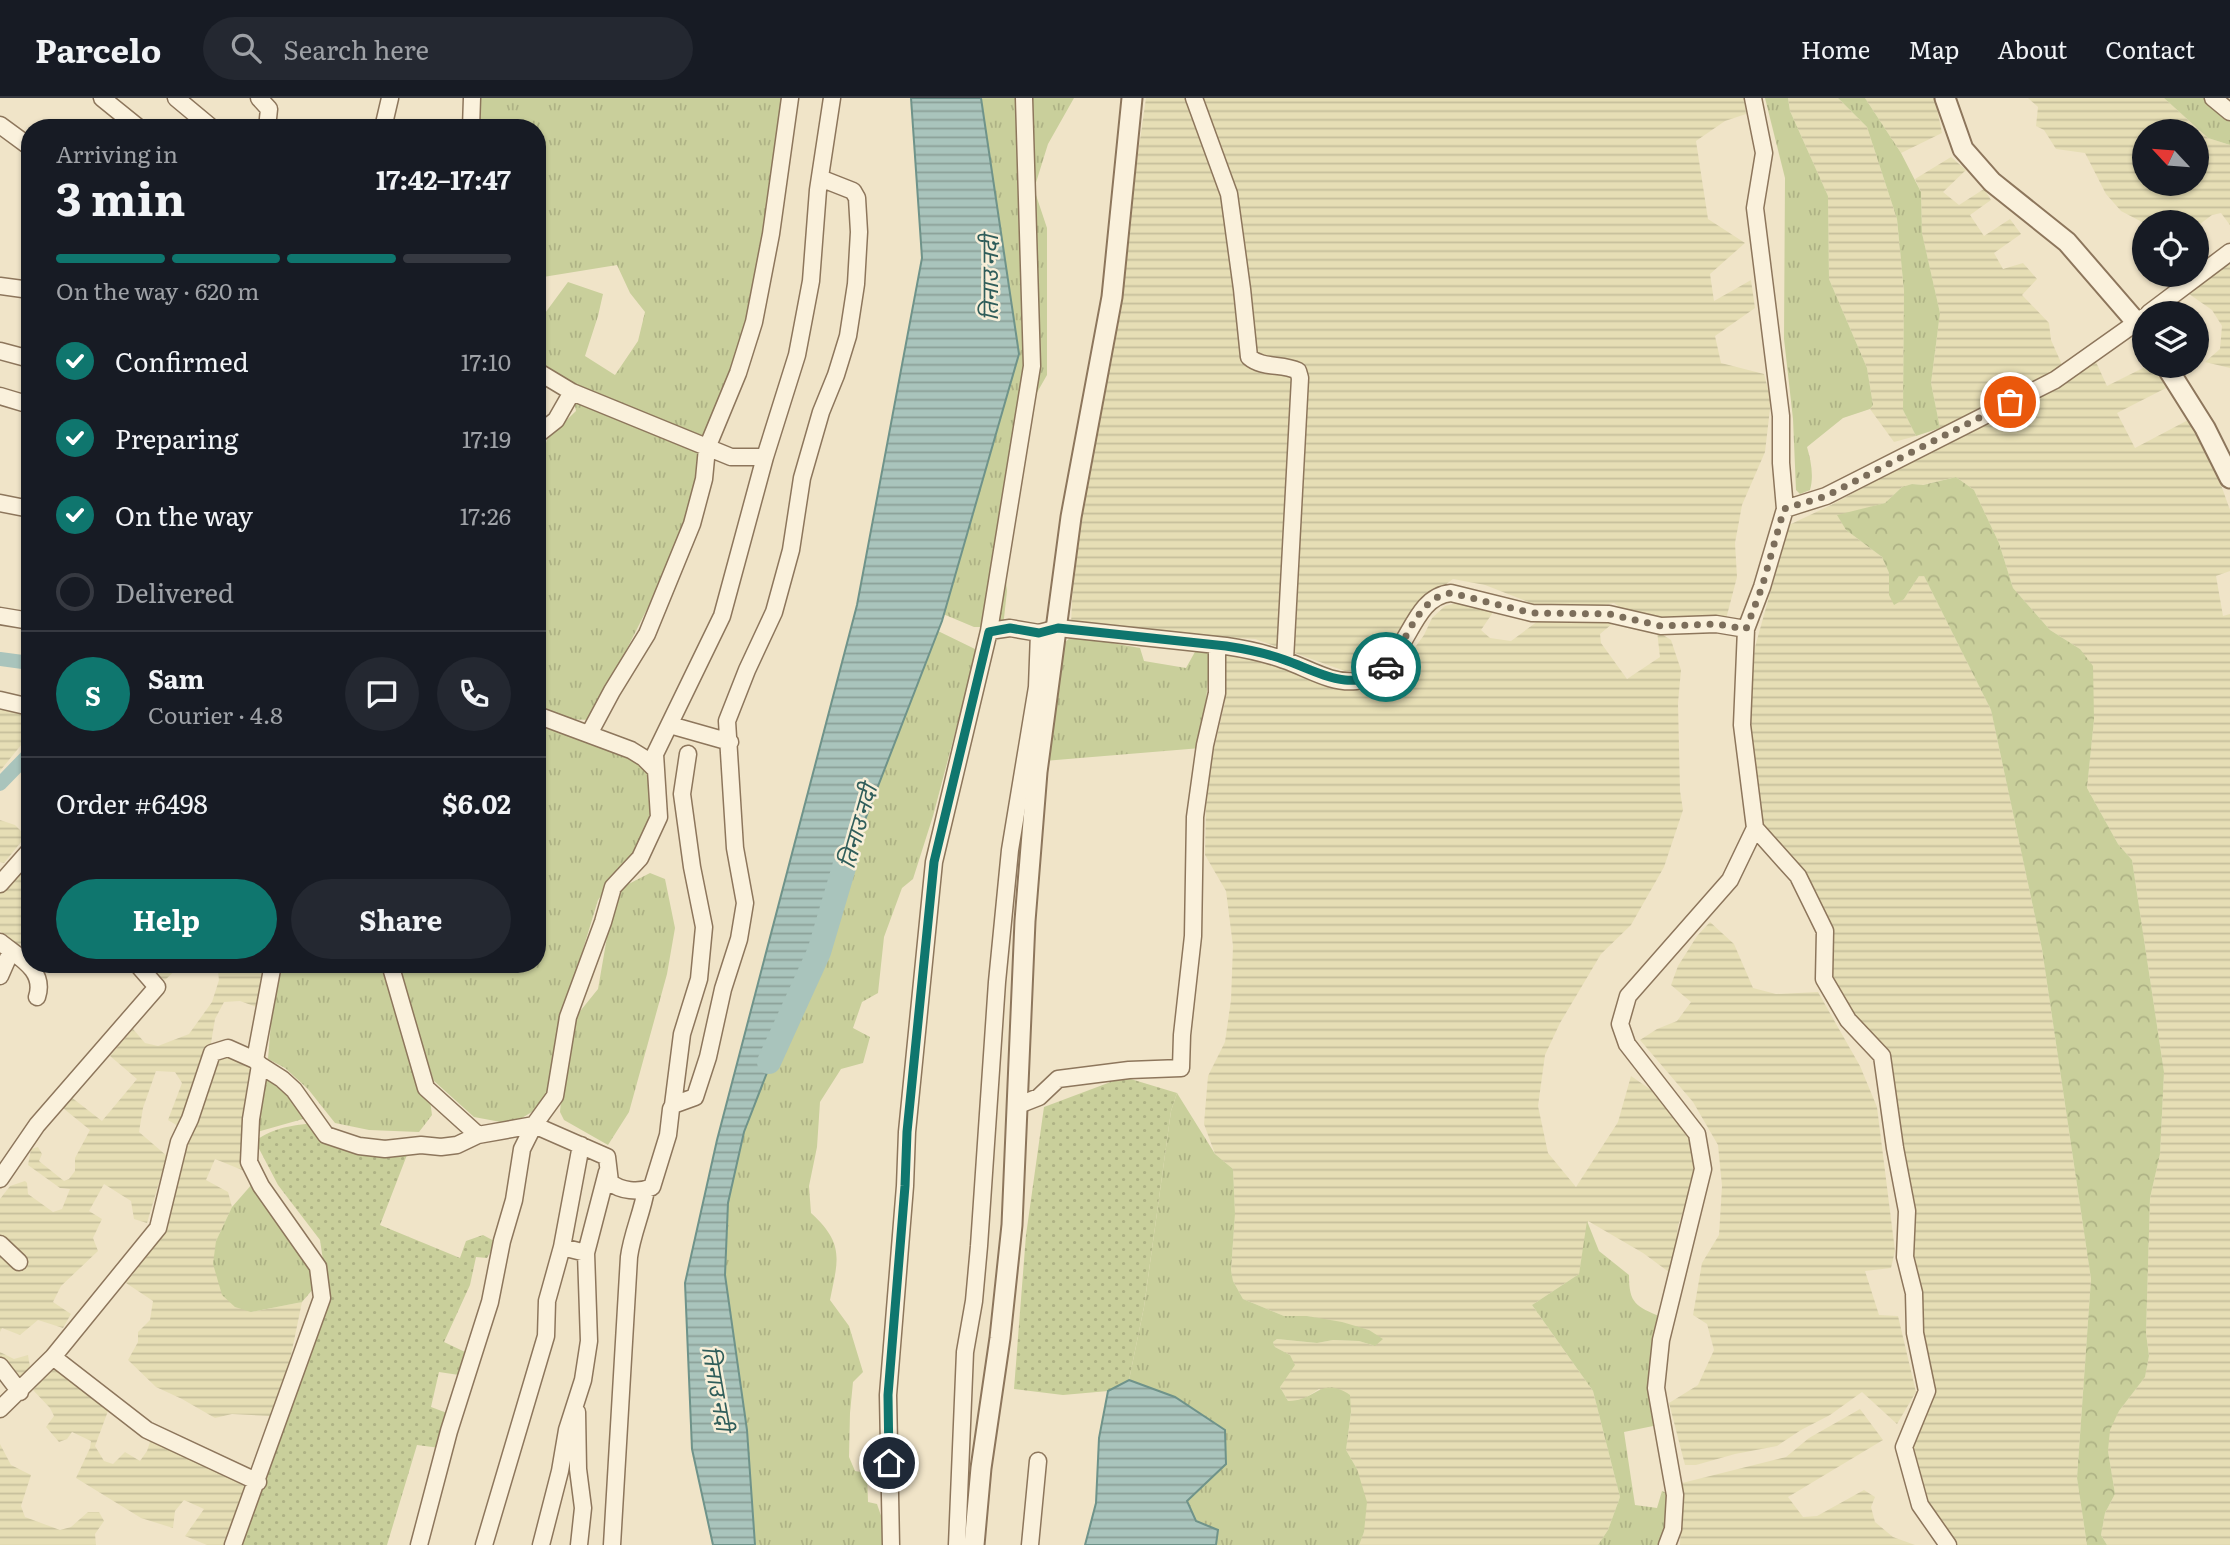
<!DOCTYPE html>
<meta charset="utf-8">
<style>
:root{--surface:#171b24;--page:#242831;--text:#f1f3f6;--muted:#9ea1a6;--line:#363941;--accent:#0f766e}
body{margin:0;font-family:Literata,"Noto Sans Devanagari",serif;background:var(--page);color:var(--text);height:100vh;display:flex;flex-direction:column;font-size:26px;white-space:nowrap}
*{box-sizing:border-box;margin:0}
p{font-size:23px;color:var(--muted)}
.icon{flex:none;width:38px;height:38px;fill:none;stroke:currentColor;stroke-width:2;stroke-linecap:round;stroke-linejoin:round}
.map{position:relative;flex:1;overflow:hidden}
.drawer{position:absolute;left:21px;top:21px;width:525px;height:854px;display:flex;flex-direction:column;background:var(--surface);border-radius:28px;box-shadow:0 2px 5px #0004}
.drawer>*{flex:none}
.needle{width:46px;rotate:296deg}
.fabs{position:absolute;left:2132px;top:21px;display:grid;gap:14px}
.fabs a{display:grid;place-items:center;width:77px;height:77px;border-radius:50%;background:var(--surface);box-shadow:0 2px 5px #0004;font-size:35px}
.pin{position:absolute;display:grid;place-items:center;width:60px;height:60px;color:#fff;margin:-30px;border:4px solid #fff;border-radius:50%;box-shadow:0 2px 7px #0007}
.courier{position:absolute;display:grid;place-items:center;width:70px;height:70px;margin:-35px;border:5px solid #0f766e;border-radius:50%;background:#fff;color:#222;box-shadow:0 2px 9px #0007}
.head em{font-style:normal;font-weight:700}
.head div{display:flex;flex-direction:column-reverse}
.head{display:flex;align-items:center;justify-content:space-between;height:119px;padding:0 35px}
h1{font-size:46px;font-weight:700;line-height:52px}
.bar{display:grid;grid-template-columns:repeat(4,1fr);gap:10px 7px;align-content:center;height:84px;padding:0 35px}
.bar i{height:9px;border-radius:5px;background:var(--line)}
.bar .selected{background:var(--accent)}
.bar p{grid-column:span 4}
.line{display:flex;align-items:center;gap:18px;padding:0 35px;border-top:2px solid var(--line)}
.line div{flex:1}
.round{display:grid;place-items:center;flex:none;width:74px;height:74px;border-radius:37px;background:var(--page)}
ol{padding:0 35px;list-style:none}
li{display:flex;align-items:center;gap:21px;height:77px}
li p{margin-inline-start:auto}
li .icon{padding:7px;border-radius:50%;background:var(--accent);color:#fff;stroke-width:4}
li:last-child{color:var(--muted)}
li i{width:38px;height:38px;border:4px solid var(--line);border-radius:50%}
.cta{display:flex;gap:14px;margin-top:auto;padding:14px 35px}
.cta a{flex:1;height:80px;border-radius:42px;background:var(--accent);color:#fff;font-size:28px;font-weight:700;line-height:80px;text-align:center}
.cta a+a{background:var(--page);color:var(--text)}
header{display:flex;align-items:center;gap:42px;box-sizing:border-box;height:98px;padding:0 35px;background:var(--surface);border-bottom:2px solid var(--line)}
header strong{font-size:33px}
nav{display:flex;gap:38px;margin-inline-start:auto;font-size:24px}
.search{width:490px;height:63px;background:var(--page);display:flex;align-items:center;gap:18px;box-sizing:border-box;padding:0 24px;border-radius:38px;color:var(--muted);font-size:26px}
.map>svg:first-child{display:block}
.farmland{fill:url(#farmland-rules);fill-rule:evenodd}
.grass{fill:url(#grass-tufts)}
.forest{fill:url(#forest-crowns)}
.park{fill:url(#park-dots)}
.water{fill:url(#water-rules);stroke:#6f938a;stroke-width:2}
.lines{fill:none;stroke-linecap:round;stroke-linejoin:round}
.canal{stroke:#a9c4bc;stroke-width:14}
.river{stroke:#a9c4bc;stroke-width:24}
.minor-casing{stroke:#8d765c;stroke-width:19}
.tertiary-casing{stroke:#8d765c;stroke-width:23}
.minor{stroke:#faf1dc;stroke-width:16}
.tertiary{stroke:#faf1dc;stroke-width:19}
.done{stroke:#7c6e5b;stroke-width:7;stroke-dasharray:0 12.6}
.route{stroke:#0f766e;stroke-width:9}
.labels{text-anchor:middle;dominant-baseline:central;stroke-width:5;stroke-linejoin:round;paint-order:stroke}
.water-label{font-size:23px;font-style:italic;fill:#2f5d5a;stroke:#f7eed8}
</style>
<header>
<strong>Parcelo</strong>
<div class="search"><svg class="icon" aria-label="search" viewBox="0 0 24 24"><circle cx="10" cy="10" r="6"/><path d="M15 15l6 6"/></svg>Search here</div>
<nav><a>Home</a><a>Map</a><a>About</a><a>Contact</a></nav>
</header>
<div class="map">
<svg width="2230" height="1447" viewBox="0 0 2230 1447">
<defs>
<pattern id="farmland-rules" width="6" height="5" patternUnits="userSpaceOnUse" patternTransform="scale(1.75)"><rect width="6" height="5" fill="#e6deb5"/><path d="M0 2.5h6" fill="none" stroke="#c6bf9b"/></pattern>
<pattern id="grass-tufts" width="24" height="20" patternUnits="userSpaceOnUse" patternTransform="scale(1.75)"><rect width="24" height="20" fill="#c9cf9b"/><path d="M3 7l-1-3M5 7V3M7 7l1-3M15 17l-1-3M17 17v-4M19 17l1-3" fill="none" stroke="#aeb285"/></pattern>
<pattern id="forest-crowns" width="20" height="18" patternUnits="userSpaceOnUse" patternTransform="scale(1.75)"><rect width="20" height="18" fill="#c9cf9b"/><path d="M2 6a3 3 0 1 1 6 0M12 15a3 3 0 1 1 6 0" fill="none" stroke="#aeb285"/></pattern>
<pattern id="park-dots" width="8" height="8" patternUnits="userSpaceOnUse" patternTransform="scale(1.75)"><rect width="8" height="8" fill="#c9cf9b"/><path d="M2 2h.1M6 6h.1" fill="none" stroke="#aeb285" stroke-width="1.8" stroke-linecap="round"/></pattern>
<pattern id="water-rules" width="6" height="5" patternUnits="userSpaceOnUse" patternTransform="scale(1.75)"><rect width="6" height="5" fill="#a9c4bc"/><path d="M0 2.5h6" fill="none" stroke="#8ba098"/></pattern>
</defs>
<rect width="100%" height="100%" fill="#f0e4c8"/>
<!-- farmland -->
<path class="farmland" d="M1146,0H1745L1746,16L1725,23L1696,43L1708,121L1745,145L1710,176L1714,203L1751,182L1755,210L1715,238L1721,265L1764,276L1771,302L1765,354L1742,407L1735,445L1737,479L1726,521L1646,520L1628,515L1614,505L1597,508L1541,509L1485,487L1453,481L1430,498L1393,554L1372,574L1345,573L1255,541L1167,536L1071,526L1076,418L1121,174Z
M1788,0H1838L1867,29L1897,121L1904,193L1903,312L1916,338L1894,344L1870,311L1873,307L1867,270L1829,181L1828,98L1790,13Z
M1865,0H1935L1942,35L1901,55Z
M2028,0H2164L2208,40L2230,47V127L2221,115L2212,117L2196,129V124L2144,125L2121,113L2106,96L2085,55L2056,51L2044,32L2036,28L2038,9ZM2144,33H2196V86H2144Z
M1951,59L1966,72L1943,94L1959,107L1984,91L1991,102L1970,117L1984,138L2010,121L2021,136L1994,155L2003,171L2023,165L2037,181L2022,197L2049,225L2051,242L2063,269L2003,304L1940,330L1931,285L1940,215L1922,135L1921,94L1915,81Z
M2230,163V270L2205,264L2220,251L2222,228L2212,212L2189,196Z
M2096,264L2107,288L2147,268H2155L2166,290L2117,315L2135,350L2190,321L2206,345L2230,412V473L2216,478L2223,518L2230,516V1447H2107L2101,1437L2105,1415L2115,1396L2108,1353L2109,1332L2119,1313L2145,1279L2149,1258L2146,1235L2150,1100L2160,1056L2164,974L2132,762L2118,746L2087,690L2094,622L2080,551L2050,532L2013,490L1999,445L1974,392L1956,379L1922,387L1912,386L1902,389L1885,405L1838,418L1846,432L1882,459L1889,475V497L1904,501L1919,478H1924L1991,612L2042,851L2091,1181L2077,1380L2087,1447H1955L1927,1407L1912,1349L1931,1305L1935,1286L1920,1235L1887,958L1854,921L1828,881L1831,834L1761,731L1750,634L1749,601L1755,549L1789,427L1831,407Z
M1464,503L1496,510L1481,532L1490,540L1511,543L1538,523L1592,522L1612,526L1600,536L1601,545L1627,581L1660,559L1657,533L1671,542L1681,572L1678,605L1680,693L1683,712L1664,769L1631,827L1601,856L1560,925L1545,957L1538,1008L1548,1055L1576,1089L1618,1024L1631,978L1660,998L1689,1033L1695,1052L1693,1085L1678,1128L1673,1177L1643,1155L1588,1123L1579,1176L1532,1207L1593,1293L1620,1399L1608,1432L1598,1447H1358L1364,1434L1357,1371L1346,1352L1351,1314L1319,1291L1299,1304L1288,1303L1280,1289L1290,1257L1275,1249L1273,1244L1277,1241L1317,1245L1333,1242L1359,1243L1375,1248L1369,1232L1307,1218H1284L1243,1201L1233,1183L1231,1172L1235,1116L1233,1071L1215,1056L1204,1026L1208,978L1225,944L1231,902L1233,848L1226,793L1205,757L1206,707L1211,664L1225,604L1226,554L1374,584L1400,570L1424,537L1432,520L1445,508Z
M0,611L30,618V636L0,673Z
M0,722L15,727L26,738L4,765L0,764Z
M26,762L30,765V838L18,848L0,833V792Z
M1710,824L1734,846L1753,890L1776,896L1818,894L1860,968L1877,1009L1895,1153L1891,1170L1865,1173L1879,1217L1898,1218L1916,1294L1897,1326L1862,1294L1830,1317L1801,1332L1777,1348L1735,1356L1696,1367H1685L1669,1305L1698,1287L1714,1252L1707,1226L1693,1217L1702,1165L1719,1137L1722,1088L1718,1047L1693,1004L1640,942L1657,931L1677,923L1691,904L1671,887L1678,868L1697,838Z
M145,866H182L165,882L154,876Z
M215,866H266L257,909L240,903L224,904L215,921L210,951L183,1031L168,1022L182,985L175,974L156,973L143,1010L139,1034L167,1058L147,1125L134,1121L131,1103L104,1086L89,1113L102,1121L93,1140L98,1153L61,1188L53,1204L71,1216L63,1230L38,1222L20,1237L2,1230L0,1234V1101L10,1088L25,1083L27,1085L28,1096L53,1114L62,1111L70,1091L60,1090L28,1067L31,1051L38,1049L42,1056L39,1063L64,1083L69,1081L75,1073V1060L90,1032L63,1010L71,999L102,1023L137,981L110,958L133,931L145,945L158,948L189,936L212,904L219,882L218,874Z
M219,955L254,965L247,1074L215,1061L206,1082L228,1094L232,1109L216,1143L251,1214L302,1204L290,1262L270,1318L232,1316L215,1320L182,1301L156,1289L128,1262L138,1244V1234L150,1222L153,1203L126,1185L157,1145L165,1127L189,1036Z
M0,1254L14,1261L28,1257L30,1269L19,1281L0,1264Z
M54,1271H57L81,1287L108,1313L95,1348L104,1363L113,1366L125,1354L140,1363L147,1353L151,1341L251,1388L228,1447H207L185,1438L204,1411L184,1402L175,1413L173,1430L141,1420L76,1380L90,1350L91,1343L72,1334L67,1341L59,1344L46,1329L54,1318L50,1310L33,1292Z
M1860,1311L1883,1342L1788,1399L1803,1419L1817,1418L1864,1392L1875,1399L1871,1409L1875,1424L1893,1439L1915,1447H1680L1682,1385L1786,1359L1809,1340Z
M0,1346L11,1367L31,1377L21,1408L25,1419L60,1432L71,1429L88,1414H99L104,1423L95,1436L96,1447H0Z"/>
<!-- grass -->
<path class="grass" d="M464,0H796L759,241L746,256L692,422L591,622L537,620V382L547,341L576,313L571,291L537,261V226L568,184L603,196L598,218L585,258L615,277L638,243L645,214L630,195L617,167L537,180V30H465Z
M981,0H1074L1048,46L1034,91L1047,130V277L1023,319L1000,427L1007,493L1003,529H974L943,516L1019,256Z
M1765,0H1788L1790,13L1828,98L1829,181L1867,270L1873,307L1870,311L1843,320L1807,349C1811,363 1814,378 1810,392L1800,396L1796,392L1793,321L1784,241L1785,80Z
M1838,0H1865L1901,55L1921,94L1922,135L1940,215L1931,285L1940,330L1916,338L1903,312L1904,193L1897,121L1867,29Z
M2164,0H2206L2230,19V47L2208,40Z
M938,533L977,552L933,718L913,781L902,790L884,839L878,895L862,904L853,930L870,939L863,965L841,971L820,1004L817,1049L809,1088L811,1115C845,1146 838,1162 830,1202L849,1228L863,1274L853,1284L850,1315L849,1359L855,1373L867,1375L868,1404L877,1406L889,1441L887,1447H755L747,1332L725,1177L728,1105L744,1034Z
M1072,538L1140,550L1144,563L1186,570L1196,552L1211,554L1201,650L1044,663L1061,548Z
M537,627L567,633L600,636L647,669L653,720L642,743L598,802L567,904L545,1006L512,1026L474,1019L434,983L394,866H537Z
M650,775L665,781L675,830L667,876L629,1014L608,1047L564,1022L560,1014L564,968L577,917L598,891L615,793Z
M278,866H384L427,980L432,1017L419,1034L369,1032L335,1025L308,991L285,970L268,961L274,888Z
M266,966L317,1017L257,1034L253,1027Z
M1177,995L1215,1056L1233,1071L1235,1116L1231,1172L1233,1183L1243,1201L1284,1218H1307L1342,1224L1369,1232L1383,1241L1375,1248L1359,1243L1333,1242L1317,1245L1277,1241L1273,1244L1275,1249L1290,1257L1295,1267L1280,1289L1288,1303C1315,1304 1321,1277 1350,1297L1351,1314L1346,1352L1357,1371L1367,1404L1364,1434L1359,1447H1216L1218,1432L1196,1423L1187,1403L1226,1366L1175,1299L1129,1282L1144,1209L1171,1013Z
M253,1085L316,1175L313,1191L302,1204L251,1214L235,1209L222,1197L213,1166L216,1143L232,1109Z
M1587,1123L1599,1153L1629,1177C1629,1206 1636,1208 1661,1219L1658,1327L1624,1334L1635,1407L1657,1410L1662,1393L1671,1397L1663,1447H1598L1608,1432L1620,1399L1593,1293L1532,1207L1579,1176Z"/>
<!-- forest -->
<path class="forest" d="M1956,379L1974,392L1999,445L2013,490L2050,532L2080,551L2093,568L2094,622L2087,690L2118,746L2132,762L2164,974L2160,1056L2150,1100L2146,1235L2149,1258L2145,1279L2119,1313L2110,1332L2108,1353L2115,1396L2105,1415L2101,1437L2107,1447H2087L2077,1380L2091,1181L2042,851L1991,612L1924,478H1919L1904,501L1894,507L1889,497V475L1882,459L1846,432L1837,417L1885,405L1902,389L1912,386L1923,387Z"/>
<!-- park -->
<path class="park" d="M1124,979L1177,995L1171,1013L1144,1209L1129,1282L1108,1293L1063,1297L1014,1291L1026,1137L1044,1009Z
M316,1025L353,1041L412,1044L380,1127L460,1160L466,1143L483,1137L496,1144L487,1160L476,1159L470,1187L444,1244L465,1254L459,1277L439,1274L431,1309L447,1315L440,1350L417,1347L387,1447H241L329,1202L320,1142L278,1087L255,1043C275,1029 293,1027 316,1025Z"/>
<!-- water -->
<path class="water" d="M911,0H981L1019,256L942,523L744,1034L728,1105L725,1177L747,1332L755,1447H713L692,1351L685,1185L717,1042L857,507L922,160Z
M1129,1282L1175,1299L1225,1332L1226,1366L1187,1403L1196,1423L1218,1432L1216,1447H1085L1096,1405L1099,1340L1108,1293Z"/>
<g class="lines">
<!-- canal -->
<path class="canal" d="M0,561L30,565
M0,686L30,655"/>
<!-- river -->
<path class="river" d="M769,964L819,854L845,766"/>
<!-- minor casing -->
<g class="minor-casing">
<path id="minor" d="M102,0L139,30
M176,0L212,30
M259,0L269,11L267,30
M1194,0L1229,96L1242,191L1249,259C1263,271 1282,265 1298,273L1300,280L1285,562
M1753,0L1764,55L1755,110L1781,318V365L1785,411L1762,489L1746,531L1742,627L1755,730L1798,778L1825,833L1824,881L1848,922L1882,958L1895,1050L1907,1113L1905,1159L1914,1195L1915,1235L1927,1293L1904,1349L1920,1407L1948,1447
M2213,0L2230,14
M0,27L30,49
M383,30L390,0
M471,30L472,0
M0,188L30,192
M2149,215L2230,154
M0,253L30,261
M537,273L572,294L556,322L537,337
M572,294L731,359H765
M0,298L30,307
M0,405L30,411
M1785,411L1826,398L2055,282L2144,219
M0,518L30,523
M989,533L1010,530L1039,535L1058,530L1226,548C1246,551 1265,555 1284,562C1308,570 1331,586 1356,583C1409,576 1406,499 1451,495L1532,515L1609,516L1661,528L1716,526L1746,531
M0,602L30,609
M537,617L631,652L644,660L656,672
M670,627L730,644
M589,636L612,593L647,536L692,426L704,381L707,350L738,275L754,224L771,136L790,0
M0,786L30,752
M0,844C18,859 46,872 37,899
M390,866L426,990L478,1037L534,1027L607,1059L610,1084C620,1093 639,1095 652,1089L668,1037L671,1011L673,1007L695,999L708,959L723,891L739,841L745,805L735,750L727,623L747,572L774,514L791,452L802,380L821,314L836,277L848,238L856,186L859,134L857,100L853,93L820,80
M0,878L11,853
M260,967L282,981L294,992L326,1037L359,1048L385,1051L421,1047L441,1049L457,1047L478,1037
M673,1007L682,936L699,881L704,829L692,769L682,696L688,656
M1016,1008L1039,999L1058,981L1129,972L1181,970L1182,937L1193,838L1195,719L1205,647L1217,595V547
M0,1081L37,1027L157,889L137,866
M0,1146L19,1164
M562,1149L581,1047
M586,1155L607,1074
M53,1259L147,1332L258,1384
M0,1268L20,1294
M0,1311L53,1259L158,1130L179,1044L190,1021L212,955L228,950L255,962L273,866
M577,1314L578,1371L583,1410L579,1447
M233,1447L322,1200L318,1169L261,1088L249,1064L251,1021L260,967L255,962
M419,1447L449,1333L490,1204L502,1143L514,1102L522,1051L534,1027L555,998L568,919L603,824L613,789L640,760L659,719L655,656L722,518L765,359L797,257L811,183L818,92L832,0
M484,1447L546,1238L547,1203L562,1149L586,1155L589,1243L583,1282L567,1332L560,1373L541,1447
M612,1447L629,1159C632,1136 642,1115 646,1092
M891,1447L888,1297L905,1088L907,1034L934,764L989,533L1032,268L1024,0
M957,1447L965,1254L974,1203L979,1148L997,884L1010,752L1037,589L1039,535
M1030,1447L1038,1363
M1667,1447L1673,1431L1675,1397L1656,1290L1661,1242L1703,1071L1697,1036L1627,946L1620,926L1628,898L1730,782L1755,730"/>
</g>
<!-- tertiary casing -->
<g class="tertiary-casing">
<path id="tertiary" d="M1945,0L1963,51L1992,84L2067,144L2144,233
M2166,268L2205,330L2230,380
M974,1447L981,1370L1000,1240L1012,1127L1025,823L1037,674L1071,419L1112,199L1132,0"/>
</g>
<!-- minor -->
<use href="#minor" class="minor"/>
<!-- tertiary -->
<use href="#tertiary" class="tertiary"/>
</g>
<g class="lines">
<!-- done -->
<path class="done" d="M1386,569L1392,565C1405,542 1421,497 1451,495L1532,515L1609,516L1661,528L1716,526L1746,531L1762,489L1784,411L1826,398L2010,304"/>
<!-- route -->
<path class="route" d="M889,1365L888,1297L905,1088L907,1034L934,764L989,534L1010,530L1039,535L1058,530L1226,548C1246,551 1266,555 1285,562C1319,574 1353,597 1386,569"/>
</g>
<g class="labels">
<!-- water labels -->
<g class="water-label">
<text transform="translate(988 180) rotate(-90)">तिनाउ नदी</text>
<text transform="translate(856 728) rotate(-74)">तिनाउ नदी</text>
<text transform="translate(719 1290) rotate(80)">तिनाउ नदी</text>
</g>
</g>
</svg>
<div class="fabs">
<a><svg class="needle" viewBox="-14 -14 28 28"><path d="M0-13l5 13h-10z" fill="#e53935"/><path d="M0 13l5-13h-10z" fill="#9ea1a6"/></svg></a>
<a><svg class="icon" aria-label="locate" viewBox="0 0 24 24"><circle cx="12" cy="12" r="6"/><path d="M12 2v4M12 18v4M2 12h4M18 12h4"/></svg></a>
<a><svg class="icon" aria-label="layers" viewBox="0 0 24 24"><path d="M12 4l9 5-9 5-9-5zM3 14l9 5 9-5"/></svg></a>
</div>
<div class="pin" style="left:2010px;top:304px;background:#ea580c"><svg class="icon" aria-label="bag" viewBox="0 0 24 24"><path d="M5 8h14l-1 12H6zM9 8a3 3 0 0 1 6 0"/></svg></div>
<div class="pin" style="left:889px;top:1365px;background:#1f2937"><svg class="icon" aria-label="home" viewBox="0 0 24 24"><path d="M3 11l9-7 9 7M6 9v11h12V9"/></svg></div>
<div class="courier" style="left:1386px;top:569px"><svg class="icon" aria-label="car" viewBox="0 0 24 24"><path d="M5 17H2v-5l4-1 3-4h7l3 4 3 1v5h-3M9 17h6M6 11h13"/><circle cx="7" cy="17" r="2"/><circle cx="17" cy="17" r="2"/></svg></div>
<section class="drawer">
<div class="head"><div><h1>3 min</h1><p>Arriving in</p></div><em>17:42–17:47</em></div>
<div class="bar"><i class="selected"></i><i class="selected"></i><i class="selected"></i><i></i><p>On the way · 620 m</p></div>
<ol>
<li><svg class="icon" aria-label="check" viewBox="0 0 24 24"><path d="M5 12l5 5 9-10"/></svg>Confirmed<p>17:10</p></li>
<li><svg class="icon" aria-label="check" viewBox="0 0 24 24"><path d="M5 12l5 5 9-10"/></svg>Preparing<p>17:19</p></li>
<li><svg class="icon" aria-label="check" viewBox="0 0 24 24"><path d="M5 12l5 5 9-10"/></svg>On the way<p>17:26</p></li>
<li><i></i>Delivered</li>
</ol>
<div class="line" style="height:126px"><b class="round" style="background:var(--accent);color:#fff">S</b><div><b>Sam</b><p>Courier · 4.8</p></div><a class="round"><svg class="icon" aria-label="chat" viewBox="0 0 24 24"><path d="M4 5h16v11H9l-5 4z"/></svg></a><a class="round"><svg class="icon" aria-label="phone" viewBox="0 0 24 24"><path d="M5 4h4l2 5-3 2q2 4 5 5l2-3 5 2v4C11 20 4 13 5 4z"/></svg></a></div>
<div class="line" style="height:91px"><div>Order #6498</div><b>$6.02</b></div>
<div class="cta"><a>Help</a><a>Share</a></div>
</section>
</div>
